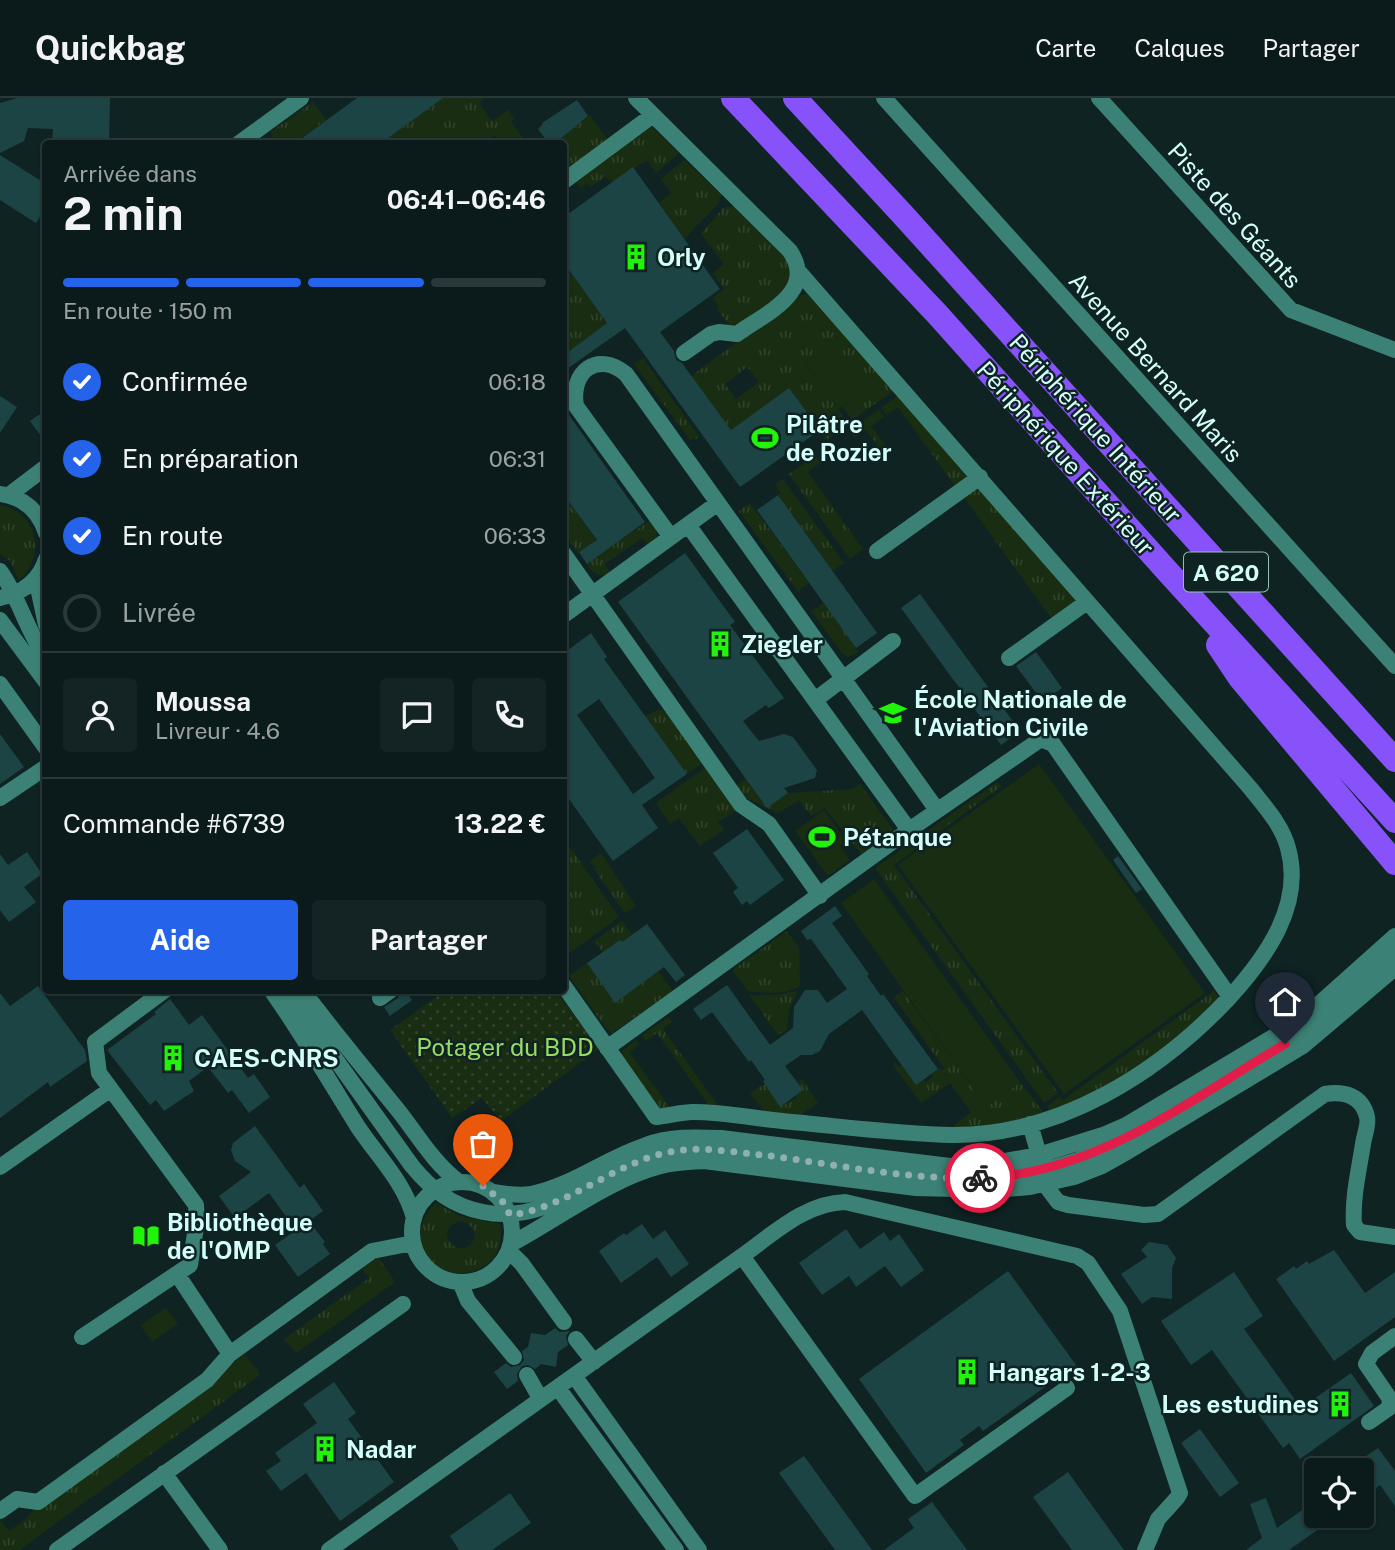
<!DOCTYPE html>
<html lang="fr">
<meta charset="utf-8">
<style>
:root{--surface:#0b1a1a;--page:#142323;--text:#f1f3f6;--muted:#9aa1a2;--line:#2b3839;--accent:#2563eb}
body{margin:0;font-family:"Public Sans",sans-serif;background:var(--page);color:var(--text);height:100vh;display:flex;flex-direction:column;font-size:26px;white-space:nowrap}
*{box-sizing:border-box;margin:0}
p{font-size:23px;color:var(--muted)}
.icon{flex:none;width:38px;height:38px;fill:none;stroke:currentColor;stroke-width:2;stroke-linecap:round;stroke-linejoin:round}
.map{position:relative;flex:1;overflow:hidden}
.details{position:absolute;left:42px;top:42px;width:525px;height:854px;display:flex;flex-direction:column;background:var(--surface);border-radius:7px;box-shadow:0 2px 5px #0004,0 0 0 2px var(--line)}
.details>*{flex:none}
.fabs{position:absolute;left:1304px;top:1360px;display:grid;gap:14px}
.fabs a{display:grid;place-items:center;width:70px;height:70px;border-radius:7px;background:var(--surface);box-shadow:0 2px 5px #0004,0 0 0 2px var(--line);font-size:35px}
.pin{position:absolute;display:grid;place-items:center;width:60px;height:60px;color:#fff;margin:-72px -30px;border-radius:50% 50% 50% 0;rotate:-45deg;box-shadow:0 0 7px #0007}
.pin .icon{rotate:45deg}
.courier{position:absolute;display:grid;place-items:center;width:70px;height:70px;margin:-35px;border:5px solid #e11d48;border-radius:50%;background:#fff;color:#222;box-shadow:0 2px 9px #0007}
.overview em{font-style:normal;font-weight:700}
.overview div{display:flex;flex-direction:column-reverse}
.overview{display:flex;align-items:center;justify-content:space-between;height:119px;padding:0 21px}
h1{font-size:46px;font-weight:700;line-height:52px}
.bar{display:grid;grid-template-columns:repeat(4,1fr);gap:10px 7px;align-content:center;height:84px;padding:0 21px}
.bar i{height:9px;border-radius:5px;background:var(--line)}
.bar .selected{background:var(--accent)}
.bar p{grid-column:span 4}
.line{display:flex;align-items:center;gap:18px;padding:0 21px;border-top:2px solid var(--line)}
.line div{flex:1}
.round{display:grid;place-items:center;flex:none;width:74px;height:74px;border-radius:7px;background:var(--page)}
ol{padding:0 21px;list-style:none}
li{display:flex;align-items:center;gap:21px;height:77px}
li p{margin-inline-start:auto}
li .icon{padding:7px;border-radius:50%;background:var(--accent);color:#fff;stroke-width:4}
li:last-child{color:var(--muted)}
li i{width:38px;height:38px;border:4px solid var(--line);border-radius:50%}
.button{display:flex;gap:14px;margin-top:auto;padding:14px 21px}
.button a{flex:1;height:80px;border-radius:7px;background:var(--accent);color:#fff;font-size:28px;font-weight:700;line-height:80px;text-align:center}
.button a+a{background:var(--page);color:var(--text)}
header{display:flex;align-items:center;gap:42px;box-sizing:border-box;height:98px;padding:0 35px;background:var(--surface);border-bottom:2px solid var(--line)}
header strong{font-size:33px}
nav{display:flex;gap:38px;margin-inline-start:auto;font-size:24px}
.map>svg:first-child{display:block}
.grass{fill:url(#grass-tufts);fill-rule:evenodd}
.garden{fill:url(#garden-dots)}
.pitch{fill:#192d12}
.building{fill:#1c4444;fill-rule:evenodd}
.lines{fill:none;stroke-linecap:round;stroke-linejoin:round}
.minor{stroke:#3c8175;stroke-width:16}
.highway{stroke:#8752f9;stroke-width:24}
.done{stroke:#8eb1af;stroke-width:7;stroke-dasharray:0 12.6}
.route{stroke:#e11d48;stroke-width:9}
.labels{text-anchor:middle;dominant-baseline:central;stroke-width:5;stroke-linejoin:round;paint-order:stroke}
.shield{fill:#0f2323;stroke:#98bcba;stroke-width:2}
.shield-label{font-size:23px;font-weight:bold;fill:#d3fefa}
.street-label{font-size:24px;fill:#d3fefa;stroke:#0f2323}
.poi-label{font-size:24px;font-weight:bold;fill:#d3fefa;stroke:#0f2323;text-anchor:start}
.park-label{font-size:24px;fill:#99db61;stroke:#0f2323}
</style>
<header>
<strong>Quickbag</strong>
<nav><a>Carte</a><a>Calques</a><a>Partager</a></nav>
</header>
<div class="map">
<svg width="1395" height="1452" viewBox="0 0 1395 1452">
<defs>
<pattern id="grass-tufts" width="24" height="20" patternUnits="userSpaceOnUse" patternTransform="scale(1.75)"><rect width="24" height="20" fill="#192d12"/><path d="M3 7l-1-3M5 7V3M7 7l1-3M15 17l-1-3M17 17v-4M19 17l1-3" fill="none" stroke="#2f422a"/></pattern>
<pattern id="garden-dots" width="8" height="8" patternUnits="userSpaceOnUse" patternTransform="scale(1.75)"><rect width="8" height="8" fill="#192d12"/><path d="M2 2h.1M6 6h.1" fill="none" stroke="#2f422a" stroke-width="1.8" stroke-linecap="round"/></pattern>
</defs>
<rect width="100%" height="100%" fill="#0f2323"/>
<!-- grass -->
<path class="grass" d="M443,0H485L479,5L492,23L508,12L515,20L511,23L526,45H501L495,37L482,45L380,46Z
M313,4L326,22L294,45H276L270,34Z
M590,17L609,44L564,75V46H550L556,44Z
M652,29L679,55L656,75L647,62L613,84L605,79L590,89L587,85L581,90L574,81L649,30Z
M684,62L722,97L717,107L684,141L659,105L671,95L661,81Z
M733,108L738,109L788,159L793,172L784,197L738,228H730L717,211L718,208L713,200L724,191L713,175L724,166L701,136L723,110Z
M565,167L607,225L564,257V168Z
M810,195L895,292L852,322L842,308L862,294L829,247L805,265L848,325L826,342L789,290L731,332L691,278L801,197ZM747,269L759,284L736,301L725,286Z
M643,260L699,339L695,342L694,340L690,342L634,266Z
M899,297L970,378L955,388L898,309L886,317L881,310Z
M879,311L884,319L871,328L888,351L883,355L866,332L854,340L849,333Z
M815,358L820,365L808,374L863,451L850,461L789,376Z
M783,381L844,465L833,473L778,397L781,395L775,386Z
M978,387L1077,501L1051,520L963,398Z
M568,403L604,453L651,422L657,431L656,442L649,449L642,440L605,466L611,476C599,479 593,477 587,466L598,458L590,447L578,455L564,436V406Z
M750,405L809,485L801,490L799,495L739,413Z
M0,407C37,414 47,457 19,482L10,463L0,456Z
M824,505L859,554L848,559L842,555L811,513Z
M660,611L668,615L703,665L687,676L645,618Z
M706,669L737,712L718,724L724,732L700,748L679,720L670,726L656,705Z
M746,680L767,710L788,695L852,691L860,686L894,733L861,756L825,710L811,718L799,702L778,715L742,698L735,689Z
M997,684L1002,688L894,767L1058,995L1044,1005L875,770Z
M564,741L619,819L564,859Z
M601,755C613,772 623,790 636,808L625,815L594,771L596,769L589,764Z
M622,823L673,893L612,935L605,929L569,878L587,865L615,905L648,881L620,842L603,854L594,843Z
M787,833L799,850L800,888C786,897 764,895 748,893L732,872Z
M1213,891L1220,902C1192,934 1130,979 1090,998C1078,1004 1063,1008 1050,1012L1047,1008L1060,998L1063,1002L1211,895Z
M798,893L789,912L787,932L778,937L749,897H773Z
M903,893L987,1009L1020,984L1044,1015L997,1026L950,1031L971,1014L950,985L921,1005L893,967L895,964L898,968L902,967L916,987L923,982L926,984L933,979L931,976L939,970L943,973L944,970L896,902L893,900Z
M668,919L672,924L663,931L720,1010L710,1009L657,935L646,943L642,937Z
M636,942L640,947L629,954L671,1011L660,1012L619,956Z
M802,981L818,1005L799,1018L764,1013L750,995L765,986L781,1008L797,1000L795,997L803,992L798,985Z
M436,1105L459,1118L500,1126C511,1188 416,1192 421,1133C422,1122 428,1112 436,1105ZM460,1123C469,1125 479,1132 473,1143C461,1164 429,1134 460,1123Z
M374,1153L395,1184L296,1255L284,1241L369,1180L358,1164Z
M245,1256L260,1277L19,1452H0V1423L9,1433L26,1421L37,1408L213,1282Z"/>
<!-- garden -->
<path class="garden" d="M445,893H556L599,951L501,1023L482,1000L452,1020L390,932Z"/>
<!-- pitch -->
<path class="pitch" d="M829,247L863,294L838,311L805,264Z
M1039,666L1205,895L1064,996L898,767Z
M824,712L846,743L840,748L850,762L828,778L795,733Z
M874,781L1020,984L987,1009L841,805Z
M166,1210L178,1226L152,1244L140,1227Z"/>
<!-- building -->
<path class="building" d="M17,0H110L109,46H52L53,31L28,30L24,43L0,55V5Z
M357,0H443L380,46H294Z
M577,2L588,18L554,46H549L538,31L543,26L542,25Z
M0,57L46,86V109L36,125L0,102Z
M633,69L720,191L660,234L674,253L676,262L682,265L731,332L789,290L820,332L740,389L625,230L564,273V257L607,225L564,165V119Z
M0,298L17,309L0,335Z
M564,310L645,424L587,466L579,454L597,442L564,397Z
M46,312V345L30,323Z
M778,397L877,535L856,550L757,412Z
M685,455L735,524L730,527L784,600L769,610L766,607L743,623L759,643L784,636L793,639L817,672L815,680L784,690L788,695L767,710L618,504Z
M920,496L1020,633L1001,647L901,510Z
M591,535L607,559L604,561L687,676L642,707L658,730L613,763L564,694V555ZM599,601L655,680L633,696L577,617Z
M1036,554L1062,590L1043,604L1016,568Z
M0,636L24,669L0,686Z
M747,731L784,782L750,807L747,803L742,807L733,794L738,790L713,755Z
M27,754L42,776L24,789L36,804L9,824L0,812V756L8,767Z
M1118,758L1142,791L1136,795L1113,762Z
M835,808L842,818L832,825L869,876L867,878L881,898L883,896L938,971L916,987L862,912L829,936L820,953L812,957H801L785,968L803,992L780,1009L763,983L765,982L751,962L749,964L712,914L701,922L693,911L727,887L770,947L793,930L794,909L805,892H818L827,905L847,891L811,841L807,842L801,833Z
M647,826L685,877L676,884L664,869L615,905L587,865L620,842L622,844Z
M38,888L85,952L87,963L50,989L48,984L0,1020V895L10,908Z
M401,892H405L412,902L390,918L384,909L398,900Z
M170,901L189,927L202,917L248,980L254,976L270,999L249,1015L232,992L228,995L208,969L189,983L194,993L164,1013L156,1002L150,1007L107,952L156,916L154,914Z
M255,1028L300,1090L304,1086L323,1113L309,1123L325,1144L323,1146L330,1156L298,1179L275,1147L296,1132L269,1095L235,1120L219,1098L251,1074L235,1063L231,1052L233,1045Z
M642,1126L653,1141L665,1132L689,1166L671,1179L657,1159L621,1185L599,1153L624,1135L626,1137Z
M846,1131L860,1151L884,1134L890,1143L899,1136L924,1172L901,1189L885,1168L856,1189L849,1178L822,1197L799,1165Z
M1149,1144L1167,1147L1176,1160L1172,1170V1201L1152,1199L1142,1206L1121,1176L1147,1159L1141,1152Z
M1334,1152L1365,1195L1395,1174V1219L1334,1263L1276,1181L1294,1168L1296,1171L1307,1163L1309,1166Z
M1008,1173L1076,1267L983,1333L979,1328L960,1342L964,1347L926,1375L859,1281Z
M1234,1174L1263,1218L1244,1231L1301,1310L1351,1275L1374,1308L1300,1361L1289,1345L1283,1350L1212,1252L1191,1267L1161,1223Z
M555,1230L560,1234L570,1233L566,1238L568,1247L558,1254L556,1269L541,1266L535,1271L528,1267L522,1268L517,1276L518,1283L507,1291L494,1274L506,1265L511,1269L520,1267L524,1262L522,1253L528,1249L531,1235L545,1237Z
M334,1284L356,1315L348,1321L394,1384L340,1423L306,1375L281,1393L266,1373L281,1363L275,1355L317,1325L303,1306Z
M1200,1331L1239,1385L1220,1399L1181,1345Z
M1378,1350L1395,1373V1408L1380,1387L1362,1400V1369L1365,1366L1362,1361Z
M804,1358L872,1452H835L779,1375Z
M1068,1374L1124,1452H1072L1033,1399Z
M510,1395L531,1425L492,1452H459L450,1438Z
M1266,1400L1277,1430L1316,1402V1418H1337L1289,1452H1246L1262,1440L1250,1406Z
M932,1404L967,1452H884L914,1430L908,1421Z"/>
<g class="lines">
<!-- minor -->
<path class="minor" d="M636,0L790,153C817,194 766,215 737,236L719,234L711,236L684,255
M884,0L1395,568
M1099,0L1291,212L1395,252
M238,46L301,0
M564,83L653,17
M800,175L1251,691C1265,709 1282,727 1288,750C1304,807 1266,859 1230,899
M0,396C23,399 39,413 46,435
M9,397L46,369
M718,405L671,439L576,308C570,274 597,252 626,276L937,712
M688,427L909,732
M877,453L980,379
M564,456L741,707L769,726L820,798
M0,473C19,499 26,532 46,560
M36,480L46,527
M0,500C22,495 39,484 46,461
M564,517L671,439
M0,522L46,584
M1009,560L1087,504
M0,586L46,650
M815,602L893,543
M0,700L46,669
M564,888L656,1019C668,1018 681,1014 693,1014C723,1014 752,1020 782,1023C839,1028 896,1036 952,1037C1059,1038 1159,975 1230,899L1053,646L1041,641L909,732L607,950
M271,892C303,937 329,983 358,1029C378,1059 405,1085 414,1120
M286,892L412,1068C432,1092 452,1108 483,1114C554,1129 611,1061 681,1052C706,1049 732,1054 757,1057C813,1063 868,1072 924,1078C981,1084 1041,1078 1094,1056C1134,1039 1171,1014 1208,992C1239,973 1271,956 1301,935C1335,912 1365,882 1395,854
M302,892C332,931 362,968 393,1006C415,1032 431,1063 459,1084
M380,900L391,892
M1030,1026L1049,1092L1058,1104L1068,1107L1144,1117L1158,1116L1325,996C1344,993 1362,997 1367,1019C1369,1026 1364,1038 1363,1046C1359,1072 1352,1100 1354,1127L1360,1134L1395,1139
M0,1069L111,991
M412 1134a50 50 0 1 1 100 0a50 50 0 1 1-100 0Z
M493,1094C505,1096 519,1098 531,1096C572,1088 606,1060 646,1047C670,1038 695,1039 721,1040L950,1068L983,1067L1039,1057L1103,1037L1126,1027L1288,930L1320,905L1395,838
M511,1146C556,1122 612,1080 661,1068C675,1064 689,1064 704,1063L916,1090L994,1092L1030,1089L1074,1079L1102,1068L1127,1054L1303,948L1395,870
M509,1153L522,1166L564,1224
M742,1158C773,1136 805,1105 845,1104L1077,1158L1088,1165L1120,1213L1180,1395L1177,1400L1158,1421L1145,1452
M177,1176L230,1256
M460,1184L468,1203L514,1259
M82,1239L190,1167L197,1123L196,1107L99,975L95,944L165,892
M576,1241L594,1264
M527,1277L540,1300
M575,1279L699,1452
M558,1290L676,1452
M1369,1324L1389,1310L1390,1301L1366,1266L1372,1255L1395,1238
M164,1375L220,1452
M0,1413L17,1401L38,1404L207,1282L230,1256L372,1153L413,1145
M57,1452L403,1206
M329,1452L742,1158L915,1398L1067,1290"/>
<!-- highway -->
<path class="highway" d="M733,0L938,217L1168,474L1395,723
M795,0L904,118L1395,662
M1218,547L1240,580L1395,765"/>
</g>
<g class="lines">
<!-- done -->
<path class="done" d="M483,1088L503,1104L510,1117C573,1109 620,1058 683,1052C709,1049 737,1055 763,1057C834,1066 908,1082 980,1080"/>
<!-- route -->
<path class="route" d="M980,1080C1095,1076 1190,1002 1285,946"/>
</g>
<!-- icons -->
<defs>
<g id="building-bare" transform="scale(2.1)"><path d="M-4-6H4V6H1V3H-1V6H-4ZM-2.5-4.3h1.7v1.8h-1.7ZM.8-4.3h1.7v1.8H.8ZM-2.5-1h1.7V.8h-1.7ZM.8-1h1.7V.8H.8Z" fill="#21f408" stroke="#0f2323" stroke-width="2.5" paint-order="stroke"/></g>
<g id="stadium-bare" transform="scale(2.1)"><path d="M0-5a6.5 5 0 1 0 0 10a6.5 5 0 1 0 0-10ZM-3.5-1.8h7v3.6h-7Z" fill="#21f408" stroke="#0f2323" stroke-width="2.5" paint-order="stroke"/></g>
<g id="university-bare" transform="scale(2.1)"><path d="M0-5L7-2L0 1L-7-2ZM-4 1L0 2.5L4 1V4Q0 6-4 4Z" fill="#21f408" stroke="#0f2323" stroke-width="2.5" paint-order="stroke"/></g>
<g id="library-bare" transform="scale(2.1)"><path d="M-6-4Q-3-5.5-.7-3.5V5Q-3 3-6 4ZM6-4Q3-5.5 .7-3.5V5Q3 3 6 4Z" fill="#21f408" stroke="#0f2323" stroke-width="2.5" paint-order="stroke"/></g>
</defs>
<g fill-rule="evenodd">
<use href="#building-bare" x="636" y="159"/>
<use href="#stadium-bare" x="765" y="340"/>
<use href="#building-bare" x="720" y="546"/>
<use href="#university-bare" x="893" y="615"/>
<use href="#stadium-bare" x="822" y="739"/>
<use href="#building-bare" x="173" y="960"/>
<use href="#library-bare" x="146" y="1138"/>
<use href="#building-bare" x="967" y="1274"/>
<use href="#building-bare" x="1340" y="1306"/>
<use href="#building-bare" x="325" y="1351"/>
</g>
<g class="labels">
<!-- shield labels -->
<rect class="shield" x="1184" y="454.5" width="84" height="39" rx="5"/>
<g class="shield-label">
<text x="1226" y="474">A 620</text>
</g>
<!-- street labels -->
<g class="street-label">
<text transform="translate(1235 117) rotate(48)">Piste des Géants</text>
<text transform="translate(1156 269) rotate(48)">Avenue Bernard Maris</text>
<text transform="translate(1096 330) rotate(48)">Périphérique Intérieur</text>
<text transform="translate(1066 360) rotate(48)">Périphérique Extérieur</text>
</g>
<!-- poi labels -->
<g class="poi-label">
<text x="657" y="159">Orly</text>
<text x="786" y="326">Pilâtre<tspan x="786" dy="28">de Rozier</tspan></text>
<text x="741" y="546">Ziegler</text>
<text x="914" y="601">École Nationale de<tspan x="914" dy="28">l'Aviation Civile</tspan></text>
<text x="843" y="739">Pétanque</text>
<text x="194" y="960">CAES-CNRS</text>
<text x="167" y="1124">Bibliothèque<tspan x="167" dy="28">de l'OMP</tspan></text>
<text x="988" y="1274">Hangars 1-2-3</text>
<text x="1319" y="1306" text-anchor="end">Les estudines</text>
<text x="346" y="1351">Nadar</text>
</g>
<!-- park labels -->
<g class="park-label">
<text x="505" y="949">Potager du BDD</text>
</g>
</g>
</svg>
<div class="fabs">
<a><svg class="icon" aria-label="locate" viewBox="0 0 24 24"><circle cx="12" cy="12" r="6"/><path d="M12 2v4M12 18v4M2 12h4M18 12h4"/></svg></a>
</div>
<div class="pin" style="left:483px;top:1088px;background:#ea580c"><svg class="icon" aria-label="bag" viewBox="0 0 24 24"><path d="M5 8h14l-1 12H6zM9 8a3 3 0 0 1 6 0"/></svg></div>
<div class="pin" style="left:1285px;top:946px;background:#1f2937"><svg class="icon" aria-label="home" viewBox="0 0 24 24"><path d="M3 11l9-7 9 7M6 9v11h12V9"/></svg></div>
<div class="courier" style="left:980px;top:1080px"><svg class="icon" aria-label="bike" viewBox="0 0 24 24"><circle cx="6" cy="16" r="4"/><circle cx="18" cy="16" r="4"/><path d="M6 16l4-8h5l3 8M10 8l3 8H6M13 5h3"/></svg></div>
<section class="details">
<div class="overview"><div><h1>2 min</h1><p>Arrivée dans</p></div><em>06:41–06:46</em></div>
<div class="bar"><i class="selected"></i><i class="selected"></i><i class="selected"></i><i></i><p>En route · 150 m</p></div>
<ol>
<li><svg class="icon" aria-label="check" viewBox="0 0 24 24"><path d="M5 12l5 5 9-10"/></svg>Confirmée<p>06:18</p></li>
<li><svg class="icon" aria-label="check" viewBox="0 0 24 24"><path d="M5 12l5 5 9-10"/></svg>En préparation<p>06:31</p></li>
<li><svg class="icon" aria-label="check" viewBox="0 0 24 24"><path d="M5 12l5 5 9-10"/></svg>En route<p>06:33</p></li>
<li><i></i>Livrée</li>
</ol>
<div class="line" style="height:126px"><a class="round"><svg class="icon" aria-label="person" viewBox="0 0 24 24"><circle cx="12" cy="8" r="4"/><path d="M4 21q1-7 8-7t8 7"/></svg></a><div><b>Moussa</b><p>Livreur · 4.6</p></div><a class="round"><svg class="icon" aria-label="chat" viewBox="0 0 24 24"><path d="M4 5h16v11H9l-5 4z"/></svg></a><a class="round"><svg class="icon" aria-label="phone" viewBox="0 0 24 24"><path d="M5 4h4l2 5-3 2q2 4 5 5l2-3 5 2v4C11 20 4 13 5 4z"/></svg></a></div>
<div class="line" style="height:91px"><div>Commande #6739</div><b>13.22 €</b></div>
<div class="button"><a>Aide</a><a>Partager</a></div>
</section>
</div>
